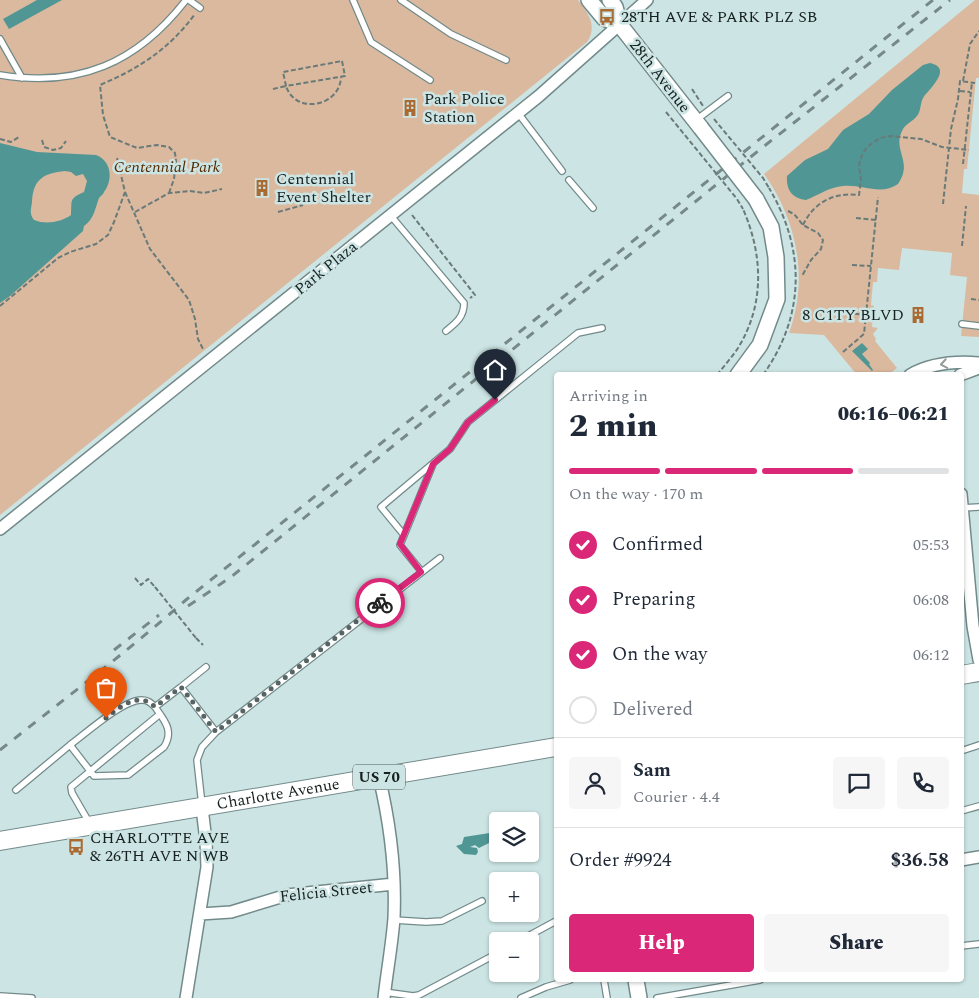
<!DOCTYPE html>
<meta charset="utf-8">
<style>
:root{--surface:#fff;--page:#f6f6f7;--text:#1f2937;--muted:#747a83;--line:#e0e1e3;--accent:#db2777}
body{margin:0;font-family:Spectral,serif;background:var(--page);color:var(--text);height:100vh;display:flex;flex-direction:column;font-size:19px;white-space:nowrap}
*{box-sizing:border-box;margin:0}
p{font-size:16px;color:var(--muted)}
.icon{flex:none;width:28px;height:28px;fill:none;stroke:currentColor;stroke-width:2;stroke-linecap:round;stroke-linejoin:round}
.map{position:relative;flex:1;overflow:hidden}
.sheet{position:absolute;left:554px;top:372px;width:410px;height:610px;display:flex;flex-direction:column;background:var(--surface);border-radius:5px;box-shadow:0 1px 4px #0004}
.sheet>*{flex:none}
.tools{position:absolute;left:489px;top:812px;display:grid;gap:10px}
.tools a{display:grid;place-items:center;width:50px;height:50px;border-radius:5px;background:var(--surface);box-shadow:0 1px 4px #0004;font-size:25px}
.pin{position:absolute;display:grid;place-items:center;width:42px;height:42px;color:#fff;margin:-51px -21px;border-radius:50% 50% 50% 0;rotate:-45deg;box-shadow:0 0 5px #0007}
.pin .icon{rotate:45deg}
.courier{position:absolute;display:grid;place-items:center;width:50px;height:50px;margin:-25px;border:4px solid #db2777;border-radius:50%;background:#fff;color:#222;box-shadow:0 1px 6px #0007}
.summary em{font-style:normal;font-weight:800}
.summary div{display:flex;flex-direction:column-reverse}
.summary{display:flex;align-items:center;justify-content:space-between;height:85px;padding:0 15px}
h1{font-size:32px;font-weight:800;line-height:38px}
.bar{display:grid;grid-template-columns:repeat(4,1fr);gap:8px 5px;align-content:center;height:60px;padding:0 15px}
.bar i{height:6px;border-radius:4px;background:var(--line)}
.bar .active{background:var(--accent)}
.bar p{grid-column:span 4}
.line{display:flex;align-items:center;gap:12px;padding:0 15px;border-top:1px solid var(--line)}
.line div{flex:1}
.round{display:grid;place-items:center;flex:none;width:52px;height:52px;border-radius:5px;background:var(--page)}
ol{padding:0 15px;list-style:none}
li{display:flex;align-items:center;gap:15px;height:55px}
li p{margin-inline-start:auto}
li .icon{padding:5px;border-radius:50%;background:var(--accent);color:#fff;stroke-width:4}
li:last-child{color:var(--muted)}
li i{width:28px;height:28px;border:2px solid var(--line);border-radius:50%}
.cta{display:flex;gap:10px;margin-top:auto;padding:10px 15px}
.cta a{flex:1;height:58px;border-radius:5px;background:var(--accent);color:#fff;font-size:20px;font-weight:800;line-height:58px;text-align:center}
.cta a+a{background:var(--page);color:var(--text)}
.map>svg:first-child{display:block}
.green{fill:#dab99e}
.water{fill:#4f9695;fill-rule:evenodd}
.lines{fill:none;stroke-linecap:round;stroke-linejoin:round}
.service-casing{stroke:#738a8a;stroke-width:8}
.minor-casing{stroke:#738a8a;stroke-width:14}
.secondary-casing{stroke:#738a8a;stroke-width:18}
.primary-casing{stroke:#738a8a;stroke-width:20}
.path{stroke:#697a79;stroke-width:2;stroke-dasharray:5 2.5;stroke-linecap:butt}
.service{stroke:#fff;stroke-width:5.5}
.minor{stroke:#fff;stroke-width:11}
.secondary{stroke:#fff;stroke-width:15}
.primary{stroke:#fff;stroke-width:18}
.rail{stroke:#768887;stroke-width:3;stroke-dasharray:9 9;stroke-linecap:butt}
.secondary-bridge-casing{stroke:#738a8a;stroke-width:18;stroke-linecap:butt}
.path-bridge{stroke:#697a79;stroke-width:2;stroke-dasharray:5 2.5;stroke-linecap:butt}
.secondary-bridge{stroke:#fff;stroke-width:15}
.oneway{stroke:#969b9a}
.done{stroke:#566564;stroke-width:5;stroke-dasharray:0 9}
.route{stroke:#db2777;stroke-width:6}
.labels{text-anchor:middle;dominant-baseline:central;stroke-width:5;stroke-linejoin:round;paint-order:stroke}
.shield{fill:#cce5e4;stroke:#4d5b5a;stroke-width:1}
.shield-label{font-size:15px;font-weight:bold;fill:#16201f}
.poi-label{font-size:16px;fill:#16201f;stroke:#cce5e4;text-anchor:start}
.street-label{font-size:16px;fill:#16201f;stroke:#cce5e4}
.park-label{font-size:16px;font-style:italic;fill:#542a00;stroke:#cce5e4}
</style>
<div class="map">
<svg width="979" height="998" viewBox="0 0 979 998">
<rect width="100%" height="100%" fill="#cce5e4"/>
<!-- green -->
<path class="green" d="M0,0H578C588,13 598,26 587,42L0,515Z
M975,0H979V78H976L967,169H964L962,193L979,195V337L961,336L967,277L950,275L952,253L902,248L899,270L878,268L877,282H873L871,305L874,306L872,327L878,328L873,334L876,339L875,341L897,368L888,375H857L824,335L789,333C809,279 797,220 764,174Z"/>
<!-- water -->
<path class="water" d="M37,0H62L9,29L3,19Z
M930,63C954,68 928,90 923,98C920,104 921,111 917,116C913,121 906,124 903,129C891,150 914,161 898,184C881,196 862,184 843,186C829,187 819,195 806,200C792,198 786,190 787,176L805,160L828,149L843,130L869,114L892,90L923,65Z
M0,143L37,152L96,155C112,161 113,180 104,192C103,195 100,196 99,198C95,209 94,219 84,226L83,231L10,296L0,303ZM65,171L71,172L76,176L83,174L87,181L84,192C69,199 72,199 71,215C61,222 46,225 34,220C29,213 31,210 32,202C33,179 44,173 65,171Z
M862,343L868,349L862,354L870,363L869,364L873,370L872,371L852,351Z
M496,832L497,839L479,848L475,845L470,847L477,848L478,852L476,855L464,854L456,846L462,844L464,837Z"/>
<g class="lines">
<!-- service casing -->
<g class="service-casing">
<path id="service" d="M189,0L200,8
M353,0L371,42L430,80
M401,0L451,34L506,60
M0,39L22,78
M0,75C79,88 137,63 186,0
M518,113L562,171
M696,120L728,96
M569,180L593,208
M391,216L464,303C464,317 456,323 446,331
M962,324L979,326
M961,508L979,507
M404,535L381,507L450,449L468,422L578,333L602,328
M421,571L400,545L433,464
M181,687L206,667
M155,707C165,721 174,731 164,747L128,775L94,776L70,745C85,734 124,699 142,700C148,700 151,703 155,707L181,687L216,732
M961,751L979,745
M16,790L70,745
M202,805L197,760L202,747L216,732L440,558
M961,811L979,806
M90,824L72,793L71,787L160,714
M394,920L426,922L442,921L482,901
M519,941L556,921
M961,946L979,944
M604,980L607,998
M384,992L413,996L419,995L498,953
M0,996L32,998
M521,998L546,987L570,980
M657,998L760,980"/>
</g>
<!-- minor casing -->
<g class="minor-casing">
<path id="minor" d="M910,375C931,363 955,361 979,363
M960,375L979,368
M961,494L973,626L979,660
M0,529L539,96L647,0
M379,777C390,823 396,870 394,918C392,945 387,971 384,998
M961,860L979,857
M200,914L231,912L287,895L394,884
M186,998L207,867L206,841L202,808"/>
</g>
<!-- secondary casing -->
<g class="secondary-casing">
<path id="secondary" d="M589,0L604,18L620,25
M610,0L615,7L620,25L701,128
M738,375L760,345L777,299L776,257L771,227L756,199
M636,980L639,998"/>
</g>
<!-- primary casing -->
<g class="primary-casing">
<g id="primary">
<path d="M961,675L979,672"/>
<path id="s1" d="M0,841L556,747"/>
</g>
</g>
<!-- path -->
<path class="path" d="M342,61L345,76L286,86L283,72Z
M963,81L970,44L979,31
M273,89L286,86C295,115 340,107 341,77
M692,89L703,106
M960,91L970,92
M0,139L11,142L19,137
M42,140L44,147L53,150L61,148L66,141
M963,164L972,82
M125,192L150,249L189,300L195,319L198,339L204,351
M169,193L174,179L176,161L175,153L169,147L157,145L137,148L110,137L103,115L100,85C140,68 169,49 195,14
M943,204L951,129L958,99L960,81L975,83
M788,211L794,214L803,225L818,233L823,240L821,249L811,260L802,276
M135,212L169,193L190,191L204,193L222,189
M278,212L303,205
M412,215L475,295L470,298
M856,218L876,220
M803,225C814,202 834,192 859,195L861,180L859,165L862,155L867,147L880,138L890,136L921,139L942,147L969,150
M962,246L966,206
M852,265L871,266
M971,299L979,300
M0,306L58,258L70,252L96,244L108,235L114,222L125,192L117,158
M847,313L866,315
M843,352L864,334L878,197
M717,375C724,366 732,357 738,348C765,304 763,255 743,209
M763,375C805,316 806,250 769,188
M135,578L141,585L148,579L155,587
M196,638L203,645"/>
<!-- service -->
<use href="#service" class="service"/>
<!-- minor -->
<use href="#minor" class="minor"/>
<!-- secondary -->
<use href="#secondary" class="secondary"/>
<!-- primary -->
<use href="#primary" class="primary"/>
<!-- rail -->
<path class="rail" d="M188,606L231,577L758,151L950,0
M114,650L159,615
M0,750C63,700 127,652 187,599L933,0"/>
<!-- secondary-bridge casing -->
<g class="secondary-bridge-casing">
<path id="secondary-bridge" d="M701,128L756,199"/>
</g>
<!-- path-bridge -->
<path class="path-bridge" d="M666,112L737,199L743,209
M714,119L763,178L769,188
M155,587L196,638"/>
<!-- secondary-bridge -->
<use href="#secondary-bridge" class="secondary-bridge"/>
</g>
<!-- one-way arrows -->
<defs><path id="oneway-chevron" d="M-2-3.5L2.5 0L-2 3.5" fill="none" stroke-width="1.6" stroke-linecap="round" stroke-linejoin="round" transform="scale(1.25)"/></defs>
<use class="oneway" href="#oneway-chevron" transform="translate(944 364) rotate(170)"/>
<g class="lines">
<!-- done -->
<path class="done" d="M106,718C121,706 139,691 155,707L181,687L216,732L380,603"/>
<!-- route -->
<path class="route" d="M380,603L421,572L400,544L433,464L450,449L468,422L495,400"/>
</g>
<!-- icons -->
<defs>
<g id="bus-bare" transform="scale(1.35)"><path d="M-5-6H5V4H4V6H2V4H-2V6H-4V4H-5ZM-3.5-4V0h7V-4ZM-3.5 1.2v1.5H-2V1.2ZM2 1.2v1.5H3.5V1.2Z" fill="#aa6a32" stroke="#cce5e4" stroke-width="2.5" paint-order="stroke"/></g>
<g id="building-bare" transform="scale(1.35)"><path d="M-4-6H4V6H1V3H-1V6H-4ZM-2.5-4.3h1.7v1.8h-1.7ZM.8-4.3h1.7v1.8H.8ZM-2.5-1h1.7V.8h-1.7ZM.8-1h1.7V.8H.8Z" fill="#aa6a32" stroke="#cce5e4" stroke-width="2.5" paint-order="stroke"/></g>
</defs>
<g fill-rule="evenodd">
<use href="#bus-bare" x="607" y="17"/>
<use href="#building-bare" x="410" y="108"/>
<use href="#building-bare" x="262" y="188"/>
<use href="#building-bare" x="918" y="315"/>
<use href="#bus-bare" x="76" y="847"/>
</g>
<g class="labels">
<!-- shield labels -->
<rect class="shield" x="353" y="764.5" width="52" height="25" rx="4"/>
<g class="shield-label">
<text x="379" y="777">US 70</text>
</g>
<!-- poi labels -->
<g class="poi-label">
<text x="621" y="17">28TH AVE &amp; PARK PLZ SB</text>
<text x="424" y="99">Park Police<tspan x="424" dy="18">Station</tspan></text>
<text x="276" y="179">Centennial<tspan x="276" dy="18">Event Shelter</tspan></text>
<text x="904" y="315" text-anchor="end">8 C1TY BLVD</text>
<text x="90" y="838">CHARLOTTE AVE<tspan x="90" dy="18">&amp; 26TH AVE N WB</tspan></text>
</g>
<!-- street labels -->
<g class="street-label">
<text transform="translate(660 76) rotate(52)">28th Avenue</text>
<text transform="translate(326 268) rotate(-39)">Park Plaza</text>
<text stroke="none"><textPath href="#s1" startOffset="282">Charlotte Avenue</textPath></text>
<text transform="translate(326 892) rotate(-6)">Felicia Street</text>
</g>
<!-- park labels -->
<g class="park-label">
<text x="167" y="167">Centennial Park</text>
</g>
</g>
</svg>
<div class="tools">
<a><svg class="icon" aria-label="layers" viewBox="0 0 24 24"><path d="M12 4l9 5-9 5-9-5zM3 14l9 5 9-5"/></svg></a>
<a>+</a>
<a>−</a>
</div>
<div class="pin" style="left:106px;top:718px;background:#ea580c"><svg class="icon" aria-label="bag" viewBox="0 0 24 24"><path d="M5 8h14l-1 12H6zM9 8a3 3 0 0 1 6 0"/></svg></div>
<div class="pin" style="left:495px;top:400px;background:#1f2937"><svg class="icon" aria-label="home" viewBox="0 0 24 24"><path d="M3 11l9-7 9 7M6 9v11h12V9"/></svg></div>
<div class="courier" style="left:380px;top:603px"><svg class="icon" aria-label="bike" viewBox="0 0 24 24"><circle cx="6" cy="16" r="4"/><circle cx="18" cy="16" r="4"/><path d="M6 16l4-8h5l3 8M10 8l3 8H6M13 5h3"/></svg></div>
<section class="sheet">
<div class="summary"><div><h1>2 min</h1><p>Arriving in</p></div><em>06:16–06:21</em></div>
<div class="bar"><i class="active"></i><i class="active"></i><i class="active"></i><i></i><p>On the way · 170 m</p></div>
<ol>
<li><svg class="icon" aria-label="check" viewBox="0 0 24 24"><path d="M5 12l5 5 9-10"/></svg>Confirmed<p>05:53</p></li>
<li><svg class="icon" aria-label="check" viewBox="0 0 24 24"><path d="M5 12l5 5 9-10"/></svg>Preparing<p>06:08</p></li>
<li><svg class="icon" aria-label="check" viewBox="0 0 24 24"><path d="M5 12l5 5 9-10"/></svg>On the way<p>06:12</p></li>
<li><i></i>Delivered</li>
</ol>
<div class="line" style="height:90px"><a class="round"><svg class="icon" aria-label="person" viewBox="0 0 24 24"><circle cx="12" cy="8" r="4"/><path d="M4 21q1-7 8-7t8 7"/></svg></a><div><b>Sam</b><p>Courier · 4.4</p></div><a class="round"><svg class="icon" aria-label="chat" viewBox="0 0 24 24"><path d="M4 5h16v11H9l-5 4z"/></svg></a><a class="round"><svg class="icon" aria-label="phone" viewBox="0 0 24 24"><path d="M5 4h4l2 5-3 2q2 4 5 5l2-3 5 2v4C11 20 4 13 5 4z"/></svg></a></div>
<div class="line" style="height:65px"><div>Order #9924</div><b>$36.58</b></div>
<div class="cta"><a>Help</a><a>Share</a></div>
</section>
</div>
